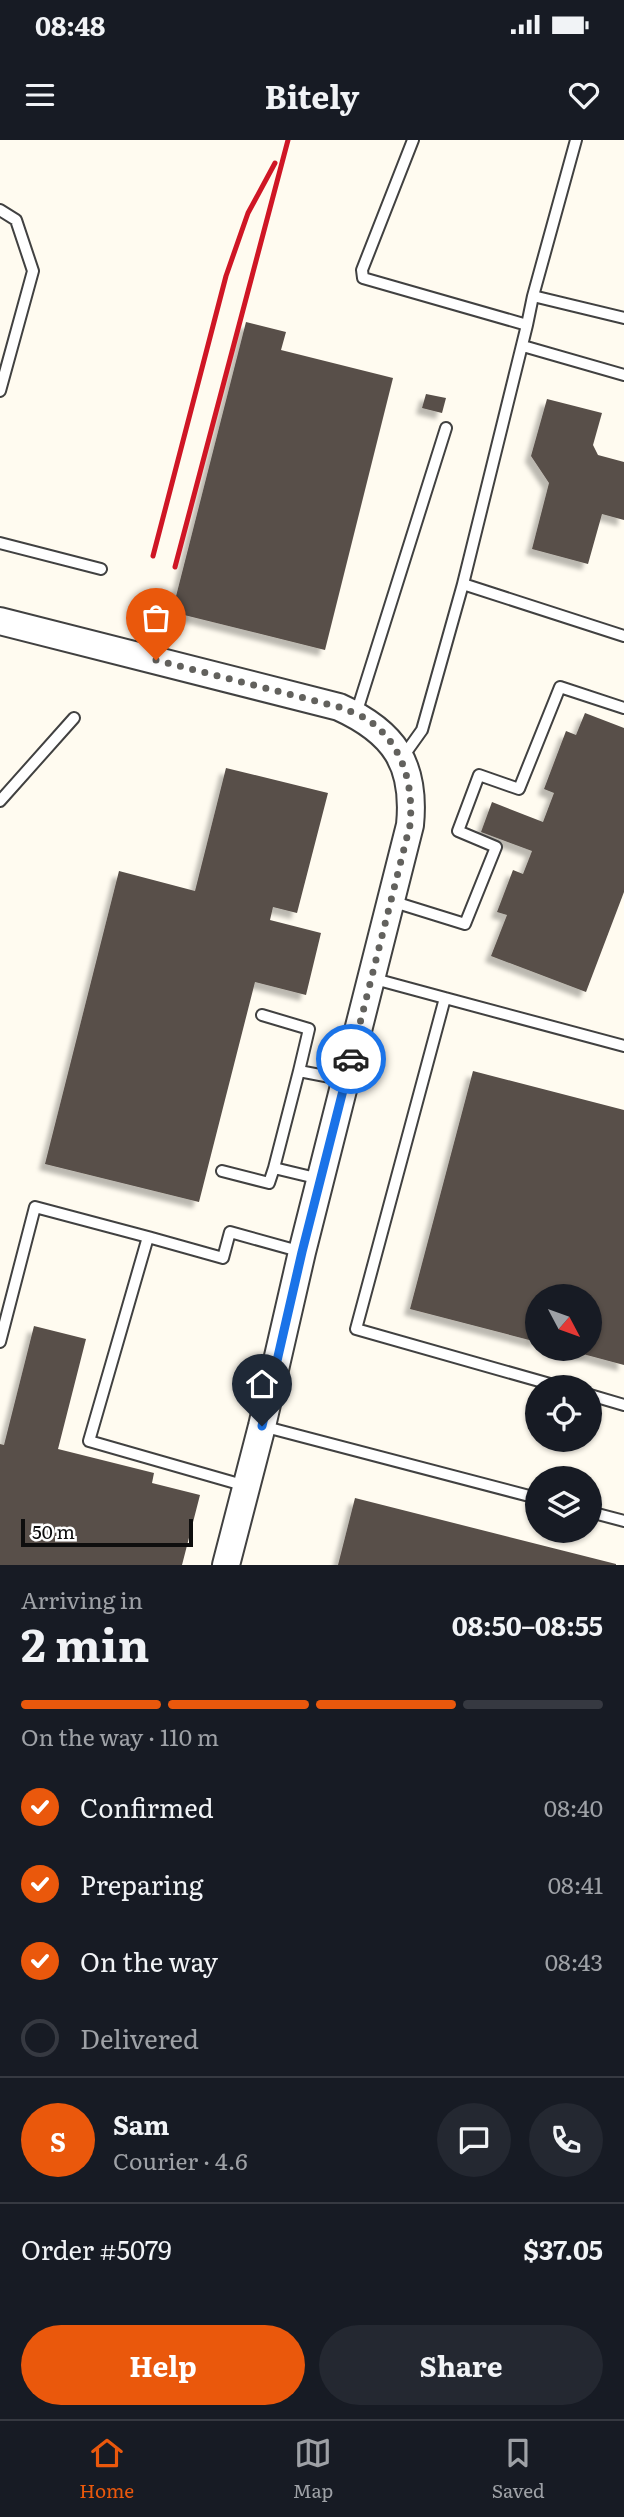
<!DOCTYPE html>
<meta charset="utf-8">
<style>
:root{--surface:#171b24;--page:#242831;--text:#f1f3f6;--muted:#9ea1a6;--line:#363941;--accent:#ea580c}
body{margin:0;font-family:Literata,serif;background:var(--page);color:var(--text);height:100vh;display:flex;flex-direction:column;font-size:26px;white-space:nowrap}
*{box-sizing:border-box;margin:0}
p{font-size:23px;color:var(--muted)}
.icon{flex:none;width:38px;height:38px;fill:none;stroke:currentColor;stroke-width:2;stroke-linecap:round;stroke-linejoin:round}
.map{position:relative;height:1425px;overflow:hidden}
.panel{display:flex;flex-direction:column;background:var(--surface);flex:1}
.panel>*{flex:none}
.needle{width:46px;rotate:131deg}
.buttons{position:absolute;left:525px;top:1144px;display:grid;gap:14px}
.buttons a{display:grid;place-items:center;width:77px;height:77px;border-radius:50%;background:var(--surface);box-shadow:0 2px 5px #0004;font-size:35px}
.scale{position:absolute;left:21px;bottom:18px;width:172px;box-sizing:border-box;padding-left:7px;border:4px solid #0e0e0e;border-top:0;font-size:19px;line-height:24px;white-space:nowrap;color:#0e0e0e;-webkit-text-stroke:5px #fff;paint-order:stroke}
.pin{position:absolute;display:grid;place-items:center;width:60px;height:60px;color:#fff;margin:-72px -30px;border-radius:50% 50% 50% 0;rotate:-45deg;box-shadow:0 0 7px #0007}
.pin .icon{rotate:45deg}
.courier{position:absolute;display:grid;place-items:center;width:70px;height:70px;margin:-35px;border:5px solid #1a73e8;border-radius:50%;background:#fff;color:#222;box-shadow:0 2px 9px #0007}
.head em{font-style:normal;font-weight:700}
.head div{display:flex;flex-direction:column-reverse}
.head{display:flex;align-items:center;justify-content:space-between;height:119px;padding:0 21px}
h1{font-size:46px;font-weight:700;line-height:52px}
.bar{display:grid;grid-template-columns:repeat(4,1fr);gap:10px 7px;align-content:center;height:84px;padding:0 21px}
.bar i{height:9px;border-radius:5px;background:var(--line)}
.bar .current{background:var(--accent)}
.bar p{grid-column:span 4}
.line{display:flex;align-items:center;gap:18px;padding:0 21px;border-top:2px solid var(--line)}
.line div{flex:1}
.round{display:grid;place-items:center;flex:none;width:74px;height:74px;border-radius:37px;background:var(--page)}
ol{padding:0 21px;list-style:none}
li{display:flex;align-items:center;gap:21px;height:77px}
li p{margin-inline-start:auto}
li .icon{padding:7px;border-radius:50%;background:var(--accent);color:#fff;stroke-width:4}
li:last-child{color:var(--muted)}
li i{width:38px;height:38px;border:4px solid var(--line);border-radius:50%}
.cta{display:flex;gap:14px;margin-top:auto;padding:14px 21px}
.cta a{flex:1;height:80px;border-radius:42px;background:var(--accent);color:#fff;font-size:28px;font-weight:700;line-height:80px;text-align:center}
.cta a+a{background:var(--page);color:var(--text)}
.status{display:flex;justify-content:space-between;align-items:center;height:49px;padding:0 35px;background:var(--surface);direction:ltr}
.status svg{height:19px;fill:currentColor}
header{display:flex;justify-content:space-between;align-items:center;height:91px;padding:0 21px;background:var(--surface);font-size:32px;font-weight:700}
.tabs{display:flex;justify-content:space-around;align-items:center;height:98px;border-top:2px solid var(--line);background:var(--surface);font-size:19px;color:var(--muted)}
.tabs a{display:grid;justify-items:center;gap:4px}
.tabs .current{color:var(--accent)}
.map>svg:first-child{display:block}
.building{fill:#584f49;filter:url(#shadow)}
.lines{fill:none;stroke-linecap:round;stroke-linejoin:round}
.service-casing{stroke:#414141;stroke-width:14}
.tertiary-casing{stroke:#414141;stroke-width:30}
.service{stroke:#fff;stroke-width:10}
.tertiary{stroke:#fff;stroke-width:26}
.rail{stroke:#cf1625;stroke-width:5}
.done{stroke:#62615d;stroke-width:7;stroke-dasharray:0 12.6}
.route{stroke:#1a73e8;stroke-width:9}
</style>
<div class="status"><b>08:48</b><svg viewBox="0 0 49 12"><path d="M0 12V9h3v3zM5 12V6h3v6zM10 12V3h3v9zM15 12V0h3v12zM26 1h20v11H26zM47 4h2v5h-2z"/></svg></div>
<header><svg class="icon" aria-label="menu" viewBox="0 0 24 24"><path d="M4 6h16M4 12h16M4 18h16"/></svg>Bitely<svg class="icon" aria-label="heart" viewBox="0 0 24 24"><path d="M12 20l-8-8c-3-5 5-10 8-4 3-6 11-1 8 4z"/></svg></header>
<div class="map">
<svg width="624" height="1425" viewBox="0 0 624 1425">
<defs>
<filter id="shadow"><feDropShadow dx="-6" dy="6" stdDeviation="2" flood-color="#0004"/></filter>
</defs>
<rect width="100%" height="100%" fill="#fffbf0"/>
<!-- building -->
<path class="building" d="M246,182L286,192L281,210L393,238L325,510L172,472Z
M426,254L446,258L442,273L422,268Z
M547,259L602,273L593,305L598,315L624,322V380L602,374L588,424L532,409L549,343L531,316Z
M585,573L624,588V752L586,852L491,816L507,775L497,772L513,730L523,734L532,711L481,692L492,662L543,682L554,653L544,649L566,591L576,595Z
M226,628L328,653L297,773L273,767L270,780L321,793L306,855L255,842L199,1062L45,1024L119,731L195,751Z
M473,931L624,970V1225L568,1210L590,1209V1157H537V1202L410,1169Z
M34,1186L86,1199L58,1309L154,1333L152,1343L200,1355L182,1425H0V1304L4,1305Z
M355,1358L616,1424V1425H338Z"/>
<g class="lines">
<!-- service casing -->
<g class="service-casing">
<path id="service" d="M413,0L362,130L363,138L527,185L463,444
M0,70L16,80L33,131L0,251
M533,156L576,0
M527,185L533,156L624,178
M523,206L624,235
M0,403L101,429
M356,574L446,288
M402,618L422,590L463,444L624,496
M0,661L74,578
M391,761L465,784L496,707L458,691L479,635L519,649L560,547L624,568
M371,838L445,858
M262,875L309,889L299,931
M222,1031L269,1043L274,1028
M320,1039L274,1028L299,931L346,940
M0,1202L35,1067L148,1097
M564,1248L356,1189L445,858L624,906
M590,1255L624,1265
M262,1286L537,1358
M246,1346L89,1301L148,1097L223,1118L230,1092L302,1112
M590,1372L624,1381"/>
</g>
<!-- tertiary casing -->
<g class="tertiary-casing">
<path id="tertiary" d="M0,481L339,567C394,592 416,624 410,685L302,1112L262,1286L226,1425"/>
</g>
<!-- service -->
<use href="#service" class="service"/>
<!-- tertiary -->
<use href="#tertiary" class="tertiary"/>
<!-- rail -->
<path class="rail" d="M153,416L226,136L248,73L275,23
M175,427L288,0"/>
</g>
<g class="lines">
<!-- done -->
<path class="done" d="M156,520L339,567C347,570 357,574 365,578C402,601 414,644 410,685L351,919"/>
<!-- route -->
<path class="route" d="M262,1286L302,1112L351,919"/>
</g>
</svg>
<div class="buttons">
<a><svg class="needle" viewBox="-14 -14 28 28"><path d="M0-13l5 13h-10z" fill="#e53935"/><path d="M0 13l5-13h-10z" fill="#9ea1a6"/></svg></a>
<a><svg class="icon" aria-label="locate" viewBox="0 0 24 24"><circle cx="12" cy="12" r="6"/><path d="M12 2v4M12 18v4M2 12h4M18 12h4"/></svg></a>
<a><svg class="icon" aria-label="layers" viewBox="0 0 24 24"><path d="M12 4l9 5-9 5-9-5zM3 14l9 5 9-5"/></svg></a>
</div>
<div class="scale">50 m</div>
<div class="pin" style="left:156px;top:520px;background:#ea580c"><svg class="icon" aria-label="bag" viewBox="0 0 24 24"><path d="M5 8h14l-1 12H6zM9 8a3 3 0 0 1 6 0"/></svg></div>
<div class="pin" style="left:262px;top:1286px;background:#1f2937"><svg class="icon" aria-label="home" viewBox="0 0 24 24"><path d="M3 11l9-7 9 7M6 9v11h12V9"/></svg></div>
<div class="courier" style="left:351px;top:919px"><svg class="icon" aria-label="car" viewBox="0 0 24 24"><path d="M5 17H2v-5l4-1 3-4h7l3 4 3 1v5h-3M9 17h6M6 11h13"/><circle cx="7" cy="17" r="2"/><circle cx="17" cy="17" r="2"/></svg></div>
</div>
<section class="panel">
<div class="head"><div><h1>2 min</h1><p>Arriving in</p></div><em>08:50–08:55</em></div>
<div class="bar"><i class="current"></i><i class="current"></i><i class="current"></i><i></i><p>On the way · 110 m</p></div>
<ol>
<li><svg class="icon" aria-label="check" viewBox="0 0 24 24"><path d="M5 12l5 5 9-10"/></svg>Confirmed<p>08:40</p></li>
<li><svg class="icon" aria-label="check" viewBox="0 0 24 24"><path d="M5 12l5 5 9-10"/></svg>Preparing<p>08:41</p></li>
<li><svg class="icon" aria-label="check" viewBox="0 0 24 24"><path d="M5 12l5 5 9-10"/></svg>On the way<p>08:43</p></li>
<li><i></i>Delivered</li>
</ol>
<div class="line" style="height:126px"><b class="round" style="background:var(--accent);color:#fff">S</b><div><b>Sam</b><p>Courier · 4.6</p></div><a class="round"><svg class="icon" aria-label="chat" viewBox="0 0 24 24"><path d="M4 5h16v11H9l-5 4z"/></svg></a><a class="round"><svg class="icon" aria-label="phone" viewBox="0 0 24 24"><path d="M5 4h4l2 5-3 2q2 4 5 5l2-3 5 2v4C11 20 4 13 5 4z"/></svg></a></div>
<div class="line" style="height:91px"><div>Order #5079</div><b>$37.05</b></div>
<div class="cta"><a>Help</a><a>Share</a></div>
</section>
<nav class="tabs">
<a class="current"><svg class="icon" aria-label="home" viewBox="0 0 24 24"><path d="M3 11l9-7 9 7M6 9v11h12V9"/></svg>Home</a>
<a><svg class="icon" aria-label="map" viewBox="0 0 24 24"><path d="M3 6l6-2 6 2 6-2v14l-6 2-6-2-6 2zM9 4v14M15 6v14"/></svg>Map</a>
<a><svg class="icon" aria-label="saved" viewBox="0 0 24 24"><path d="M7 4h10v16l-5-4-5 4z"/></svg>Saved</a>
</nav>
